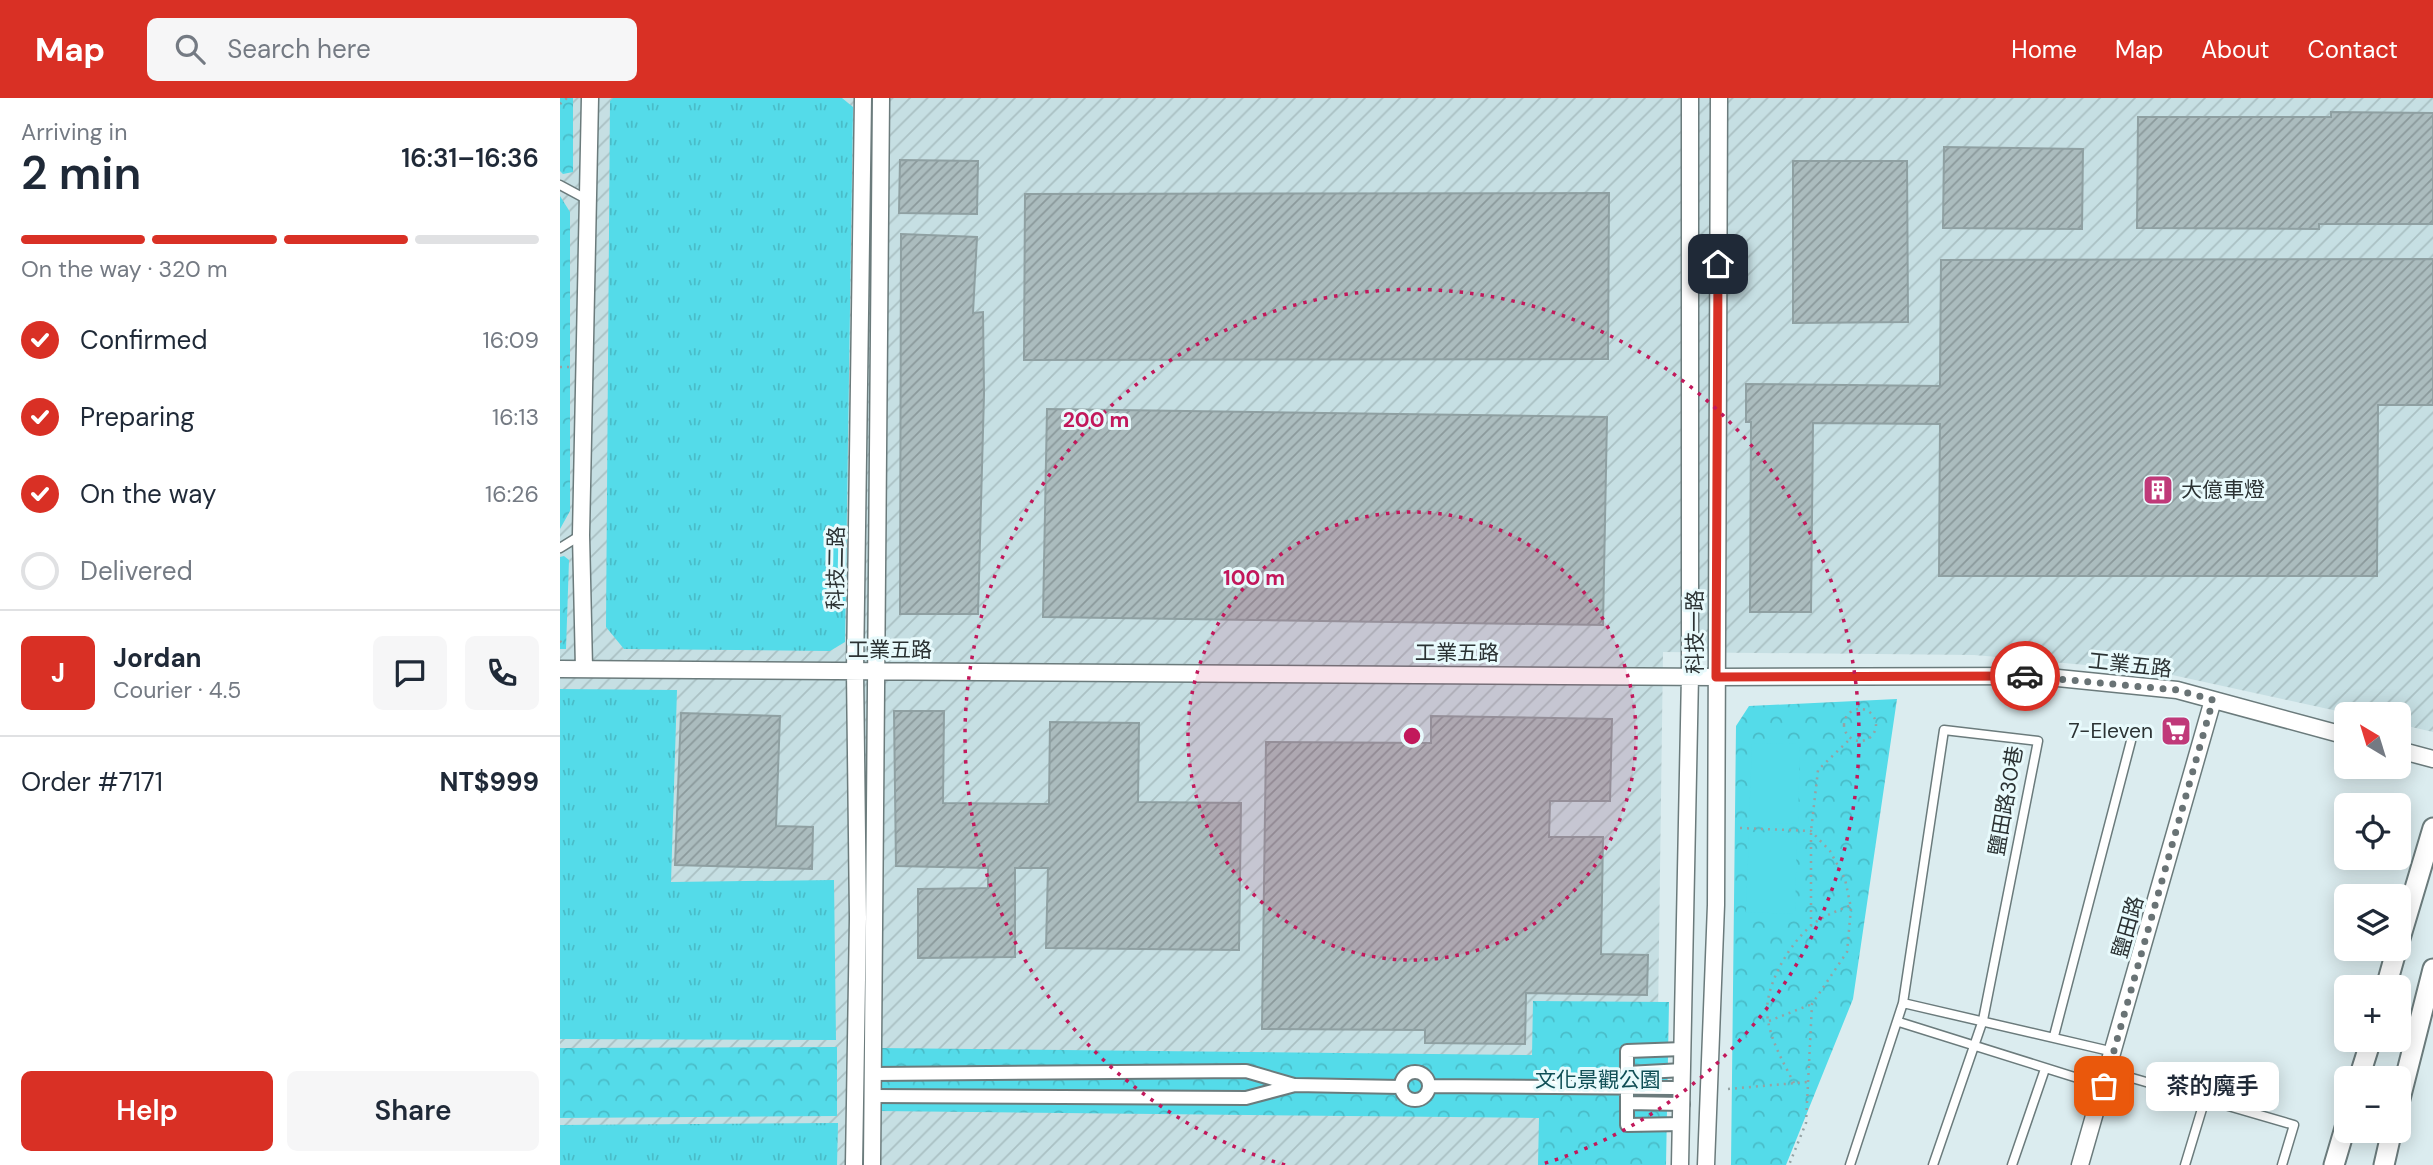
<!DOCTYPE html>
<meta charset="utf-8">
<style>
:root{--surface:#fff;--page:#f6f6f7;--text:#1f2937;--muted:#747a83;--line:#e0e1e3;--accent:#d93025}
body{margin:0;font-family:"DM Sans","Noto Sans TC",sans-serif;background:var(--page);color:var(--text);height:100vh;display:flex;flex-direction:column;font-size:26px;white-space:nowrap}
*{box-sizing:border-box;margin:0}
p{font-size:23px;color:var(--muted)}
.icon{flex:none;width:38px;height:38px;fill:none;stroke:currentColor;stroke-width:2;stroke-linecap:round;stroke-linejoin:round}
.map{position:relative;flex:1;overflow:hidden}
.side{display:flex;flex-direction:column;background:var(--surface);width:560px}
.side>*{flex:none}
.needle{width:46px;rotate:322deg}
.tools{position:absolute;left:1774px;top:604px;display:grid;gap:14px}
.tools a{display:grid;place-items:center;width:77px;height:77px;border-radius:10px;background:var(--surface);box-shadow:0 4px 18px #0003;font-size:35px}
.pin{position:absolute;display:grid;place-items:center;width:60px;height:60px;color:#fff;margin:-30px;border-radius:14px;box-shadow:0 4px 10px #0006}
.courier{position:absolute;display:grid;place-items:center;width:70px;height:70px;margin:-35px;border:5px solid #d93025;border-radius:50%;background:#fff;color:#222;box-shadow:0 2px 9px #0007}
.bubble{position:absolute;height:49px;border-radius:10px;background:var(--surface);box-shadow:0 4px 18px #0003;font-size:23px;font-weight:600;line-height:49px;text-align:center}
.summary em{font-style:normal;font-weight:600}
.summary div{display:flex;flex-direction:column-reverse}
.summary{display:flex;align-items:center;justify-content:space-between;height:119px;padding:0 21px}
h1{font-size:46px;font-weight:600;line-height:52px}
.bar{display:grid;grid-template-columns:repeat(4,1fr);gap:10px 7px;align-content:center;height:84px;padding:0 21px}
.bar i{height:9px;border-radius:5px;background:var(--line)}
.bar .current{background:var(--accent)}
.bar p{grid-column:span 4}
.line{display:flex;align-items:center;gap:18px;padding:0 21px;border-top:2px solid var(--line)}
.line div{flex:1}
.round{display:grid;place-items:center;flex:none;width:74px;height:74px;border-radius:10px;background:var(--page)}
ol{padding:0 21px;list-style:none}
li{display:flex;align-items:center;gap:21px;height:77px}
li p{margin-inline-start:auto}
li .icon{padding:7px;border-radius:50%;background:var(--accent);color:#fff;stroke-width:4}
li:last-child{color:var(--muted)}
li i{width:38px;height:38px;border:4px solid var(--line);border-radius:50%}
.cta{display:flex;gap:14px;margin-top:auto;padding:14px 21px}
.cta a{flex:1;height:80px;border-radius:10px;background:var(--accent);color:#fff;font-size:28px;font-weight:600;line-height:80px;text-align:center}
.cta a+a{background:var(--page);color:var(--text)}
header{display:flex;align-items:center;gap:42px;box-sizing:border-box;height:98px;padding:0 35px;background:var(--accent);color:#fff}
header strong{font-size:33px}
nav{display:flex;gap:38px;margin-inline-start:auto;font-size:24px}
.search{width:490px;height:63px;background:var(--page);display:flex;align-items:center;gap:18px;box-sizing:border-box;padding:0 24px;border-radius:10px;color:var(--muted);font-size:26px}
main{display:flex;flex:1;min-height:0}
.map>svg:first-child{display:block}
.industrial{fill:url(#industrial-furrows)}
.grass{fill:url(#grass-tufts)}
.park{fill:url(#park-crowns)}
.pitch{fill:#54dbe9}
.building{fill:url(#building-hatch);stroke:#8fa0a2;stroke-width:2}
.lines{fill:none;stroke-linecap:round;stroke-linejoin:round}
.service-casing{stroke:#6b7b7c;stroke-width:11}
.pedestrian-casing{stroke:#6b7b7c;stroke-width:16}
.minor-casing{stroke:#6b7b7c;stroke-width:19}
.tertiary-casing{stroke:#6b7b7c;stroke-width:23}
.path{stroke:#95a2a4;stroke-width:2.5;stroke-dasharray:2 5;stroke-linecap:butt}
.service{stroke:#fff;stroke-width:8}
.pedestrian{stroke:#fff;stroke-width:12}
.minor{stroke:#fff;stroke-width:16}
.tertiary{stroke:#fff;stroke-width:19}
.done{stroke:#697375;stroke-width:7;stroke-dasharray:0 12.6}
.route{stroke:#d93025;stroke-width:9}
.ring{fill:none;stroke:#c2185b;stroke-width:3.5;stroke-dasharray:3.5 7}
.labels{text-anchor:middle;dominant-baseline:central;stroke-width:6;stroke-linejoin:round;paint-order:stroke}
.poi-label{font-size:21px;fill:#2b3233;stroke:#e8fafc;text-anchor:start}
.street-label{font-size:21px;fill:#2b3233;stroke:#e8fafc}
.park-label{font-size:21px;fill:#0f4e55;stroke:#e8fafc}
.centre{fill:#c2185b;stroke:#e8fafc;stroke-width:3.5}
.ring-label{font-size:21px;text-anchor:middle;font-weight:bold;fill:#c2185b;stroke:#e8fafc;stroke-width:6;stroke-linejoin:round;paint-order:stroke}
</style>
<header>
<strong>Map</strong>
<div class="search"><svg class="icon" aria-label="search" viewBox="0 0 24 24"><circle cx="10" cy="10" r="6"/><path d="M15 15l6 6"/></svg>Search here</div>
<nav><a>Home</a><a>Map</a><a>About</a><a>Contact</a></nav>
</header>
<main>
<section class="side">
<div class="summary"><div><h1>2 min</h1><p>Arriving in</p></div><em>16:31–16:36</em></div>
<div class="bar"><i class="current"></i><i class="current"></i><i class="current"></i><i></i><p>On the way · 320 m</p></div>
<ol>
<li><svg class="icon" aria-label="check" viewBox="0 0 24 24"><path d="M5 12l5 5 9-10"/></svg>Confirmed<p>16:09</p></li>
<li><svg class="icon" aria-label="check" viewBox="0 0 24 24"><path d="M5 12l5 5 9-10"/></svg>Preparing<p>16:13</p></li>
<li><svg class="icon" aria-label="check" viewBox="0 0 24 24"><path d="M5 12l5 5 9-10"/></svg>On the way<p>16:26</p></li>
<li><i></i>Delivered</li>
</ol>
<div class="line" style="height:126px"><b class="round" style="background:var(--accent);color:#fff">J</b><div><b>Jordan</b><p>Courier · 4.5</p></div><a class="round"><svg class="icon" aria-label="chat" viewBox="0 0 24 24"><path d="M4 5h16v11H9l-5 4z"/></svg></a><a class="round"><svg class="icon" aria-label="phone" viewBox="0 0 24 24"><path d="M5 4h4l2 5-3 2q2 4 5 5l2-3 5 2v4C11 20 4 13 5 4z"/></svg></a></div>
<div class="line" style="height:91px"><div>Order #7171</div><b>NT$999</b></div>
<div class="cta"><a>Help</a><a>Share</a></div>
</section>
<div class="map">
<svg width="1873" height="1067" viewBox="0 0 1873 1067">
<defs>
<pattern id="industrial-furrows" width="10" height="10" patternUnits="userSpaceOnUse" patternTransform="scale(1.75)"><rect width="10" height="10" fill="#c6dfe3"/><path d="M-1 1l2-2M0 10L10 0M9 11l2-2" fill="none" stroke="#aac0c3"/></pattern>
<pattern id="grass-tufts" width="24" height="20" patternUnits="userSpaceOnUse" patternTransform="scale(1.75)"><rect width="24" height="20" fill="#54dbe9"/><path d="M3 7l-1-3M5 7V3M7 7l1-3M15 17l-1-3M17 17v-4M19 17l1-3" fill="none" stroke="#49bcc8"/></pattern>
<pattern id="park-crowns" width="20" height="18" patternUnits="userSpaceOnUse" patternTransform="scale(1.75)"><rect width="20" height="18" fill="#54dbe9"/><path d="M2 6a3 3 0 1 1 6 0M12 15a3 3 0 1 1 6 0" fill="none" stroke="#49bcc8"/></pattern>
<pattern id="building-hatch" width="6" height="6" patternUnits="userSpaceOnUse" patternTransform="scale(1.75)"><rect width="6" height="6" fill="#abbcbe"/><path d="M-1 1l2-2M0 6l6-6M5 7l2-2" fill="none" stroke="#8b999b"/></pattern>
</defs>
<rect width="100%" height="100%" fill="#dbecef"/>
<!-- industrial -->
<path class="industrial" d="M0,0H1873V634L1839,626V616H1791L1594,573L1414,557L1103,554L1096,1067H0Z"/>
<!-- grass -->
<path class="grass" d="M53,0H282L293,9L285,544L270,553L64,551L46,529L50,3Z
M0,591L117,592L111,784L274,782L276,942L0,941Z
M278,1025L277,1067H0V1027Z"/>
<!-- park -->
<path class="park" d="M0,0H13V74L3,76L0,73Z
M0,98L10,114V413L0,431Z
M4,458L9,462L6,551H0V459Z
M1337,601L1293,901L1226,1067H1171L1176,628L1189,608Z
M973,903L1109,904L1106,1067H978L979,1020L319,1013L320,950L972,957Z
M277,949V1018L0,1020V950Z"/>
<!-- pitch -->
<path class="pitch" d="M1192,645L1240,646L1238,726L1189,725Z
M1189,734L1237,735L1235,816L1186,814Z"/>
<!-- building -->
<path class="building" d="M1771,14L1873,15V126H1759V131L1577,130L1578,19H1771Z
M1384,49L1523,51L1522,131L1383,130Z
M340,62L418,63L417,116L339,115Z
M1233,63H1347L1348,224L1233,225Z
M1049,95L1048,261L464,262L465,96Z
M341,136L417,139L413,215L423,214L424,296L418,516H340Z
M1873,161V307H1818L1817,478H1379L1380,326L1253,325L1251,514H1190L1191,324H1186V286L1380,288L1381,162Z
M487,311L1047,319L1043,527L483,519Z
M334,613H384L383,705L489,706L490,624L579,625L578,704L681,705L679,852L486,850L488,770H455V859L358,860V791L428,790V770L336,768Z
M121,615L220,618L216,728L253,729L252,771L115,767Z
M871,618L1052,621L1050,703H990L989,739H1043L1041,856L1088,857L1087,897L966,895L965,946L865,945V932L702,931L706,644L871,645Z"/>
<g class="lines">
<!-- service casing -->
<g class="service-casing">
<path id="service" d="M0,87L26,101
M0,450L21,437
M1343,905L1554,954
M1339,924L1543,988
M1494,938L1571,643
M1548,973L1734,1027L1722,1067
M1290,1067L1343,905L1384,632L1478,643L1423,922L1373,1067
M1452,1067L1485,971
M1625,1067L1645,1001"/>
</g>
<!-- pedestrian casing -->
<g class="pedestrian-casing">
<path id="pedestrian" d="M841 988a14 14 0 1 1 28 0a14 14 0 1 1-28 0Z
M1067,975L1123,972
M313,976L686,973L734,987
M870,988L1113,990
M313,998L686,1000L735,987L841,989
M1067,1005L1123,1006
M1122,1026L1067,1027V953L1123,951"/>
</g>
<!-- minor casing -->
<g class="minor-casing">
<path id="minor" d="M24,570L21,437L30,0
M0,571L1156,579L1478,578L1617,592L1787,638
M1839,652L1873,661
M294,1067L298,820L295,573L303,0
M312,1067L321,0
M1120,1067L1130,577V0
M1146,1067L1156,807L1159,0
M1520,1067L1653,602"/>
</g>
<!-- tertiary casing -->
<g class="tertiary-casing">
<path id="tertiary" d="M1839,844L1873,730
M1826,889L1837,850
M1799,980L1811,942
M1839,1005L1873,871
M1774,1067L1787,1023
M1824,1067L1832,1032"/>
</g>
<!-- path -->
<path class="path" d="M0,6L7,0
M0,269H11
M0,543L2,545
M1284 627a16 16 0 1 1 32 0a16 16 0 1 1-32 0Z
M1180,730L1251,733L1270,753L1285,781L1291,810L1287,854L1252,906L1246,1025L1229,1067
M1251,828V733L1258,672L1290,641
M1209,923L1252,906
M1234,985C1223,964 1208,938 1207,913C1207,884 1230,845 1252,827C1263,818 1277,813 1291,807
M1168,991L1247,984"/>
<!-- service -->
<use href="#service" class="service"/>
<!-- pedestrian -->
<use href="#pedestrian" class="pedestrian"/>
<!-- minor -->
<use href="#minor" class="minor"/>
<!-- tertiary -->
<use href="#tertiary" class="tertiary"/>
</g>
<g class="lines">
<!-- done -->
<path class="done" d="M1465,578L1617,592L1653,602L1544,988"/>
<!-- route -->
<path class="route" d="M1158,166L1156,579L1465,578"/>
</g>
<!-- distance rings -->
<circle cx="852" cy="638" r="224" fill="#c2185b" fill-opacity=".12"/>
<g class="ring">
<circle cx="852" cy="638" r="224"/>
<path d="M725 1067A447 447 0 1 1 979 1067"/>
</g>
<!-- icons -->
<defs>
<g id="building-square" transform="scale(1.575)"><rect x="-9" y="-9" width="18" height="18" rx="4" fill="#c03979" stroke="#e8fafc"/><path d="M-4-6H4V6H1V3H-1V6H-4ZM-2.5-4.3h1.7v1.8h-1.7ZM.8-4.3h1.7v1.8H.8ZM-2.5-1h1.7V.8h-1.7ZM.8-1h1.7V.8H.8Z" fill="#fff"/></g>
<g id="supermarket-square" transform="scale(1.575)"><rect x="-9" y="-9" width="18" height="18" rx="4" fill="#c03979" stroke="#e8fafc"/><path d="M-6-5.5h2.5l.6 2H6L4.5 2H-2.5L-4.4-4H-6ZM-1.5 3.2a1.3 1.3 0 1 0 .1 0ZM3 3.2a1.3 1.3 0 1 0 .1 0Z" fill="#fff"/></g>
</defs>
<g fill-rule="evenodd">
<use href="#building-square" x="1598" y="392"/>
<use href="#supermarket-square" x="1616" y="633"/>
</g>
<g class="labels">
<!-- poi labels -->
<g class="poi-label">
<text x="1621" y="392">大億車燈</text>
<text x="1593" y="633" text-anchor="end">7-Eleven</text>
</g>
<!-- street labels -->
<g class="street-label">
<text transform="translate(276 470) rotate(-89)">科技二路</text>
<text transform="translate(1135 534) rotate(-90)">科技一路</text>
<text x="330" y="552">工業五路</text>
<text x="897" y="555">工業五路</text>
<text transform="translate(1570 567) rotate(6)">工業五路</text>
<text transform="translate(1446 703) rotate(-80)">鹽田路30巷</text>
<text transform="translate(1568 829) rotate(-74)">鹽田路</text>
</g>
<!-- park labels -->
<g class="park-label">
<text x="1038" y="982">文化景觀公園</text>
</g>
</g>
<circle cx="852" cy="638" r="10" class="centre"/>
<g class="ring-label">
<text x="536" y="329">200 m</text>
<text x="694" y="487">100 m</text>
</g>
</svg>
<div class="tools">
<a><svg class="needle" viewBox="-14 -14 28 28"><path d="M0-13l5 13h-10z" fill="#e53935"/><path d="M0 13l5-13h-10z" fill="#747a83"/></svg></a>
<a><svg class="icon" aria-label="locate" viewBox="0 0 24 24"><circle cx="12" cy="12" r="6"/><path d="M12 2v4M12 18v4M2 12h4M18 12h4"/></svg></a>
<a><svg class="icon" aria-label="layers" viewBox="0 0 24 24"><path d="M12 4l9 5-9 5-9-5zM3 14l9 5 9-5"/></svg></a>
<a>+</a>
<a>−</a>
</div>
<div class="pin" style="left:1544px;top:988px;background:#ea580c"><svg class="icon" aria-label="bag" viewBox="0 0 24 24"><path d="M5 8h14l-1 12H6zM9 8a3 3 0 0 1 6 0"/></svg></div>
<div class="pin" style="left:1158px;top:166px;background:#1f2937"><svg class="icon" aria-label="home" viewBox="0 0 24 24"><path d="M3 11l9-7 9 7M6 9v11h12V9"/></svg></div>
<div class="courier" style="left:1465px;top:578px"><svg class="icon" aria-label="car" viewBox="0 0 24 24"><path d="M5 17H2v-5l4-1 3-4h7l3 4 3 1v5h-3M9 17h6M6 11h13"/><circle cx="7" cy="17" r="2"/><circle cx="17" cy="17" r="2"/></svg></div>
<div class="bubble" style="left:1586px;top:964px;width:133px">茶的魔手</div>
</div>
</main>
